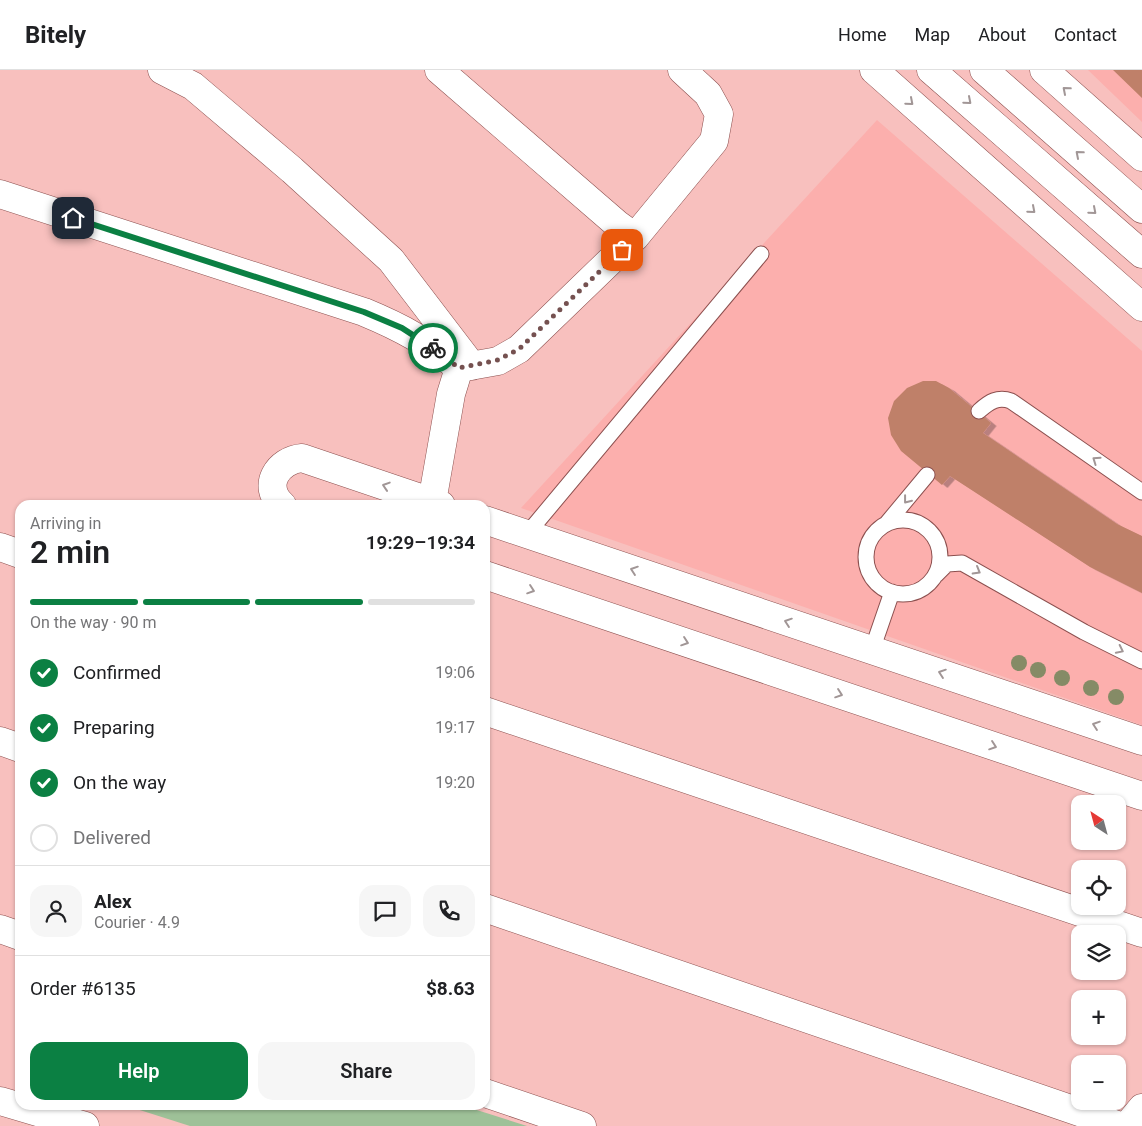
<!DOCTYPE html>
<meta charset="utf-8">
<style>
:root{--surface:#fff;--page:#f6f6f6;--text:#202124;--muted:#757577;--line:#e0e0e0;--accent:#0b8043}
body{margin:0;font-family:Roboto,sans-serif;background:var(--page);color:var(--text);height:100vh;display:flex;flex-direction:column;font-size:19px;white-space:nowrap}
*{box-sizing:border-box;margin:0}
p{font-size:16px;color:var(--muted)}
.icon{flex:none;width:28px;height:28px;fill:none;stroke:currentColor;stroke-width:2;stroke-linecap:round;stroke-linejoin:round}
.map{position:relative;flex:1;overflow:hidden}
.drawer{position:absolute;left:15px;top:430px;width:475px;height:610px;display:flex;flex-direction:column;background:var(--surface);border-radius:15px;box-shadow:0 1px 4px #0004}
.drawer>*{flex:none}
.needle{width:32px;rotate:324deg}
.fabs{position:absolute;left:1071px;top:725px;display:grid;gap:10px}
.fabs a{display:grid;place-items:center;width:55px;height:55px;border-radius:10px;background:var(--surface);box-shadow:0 1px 4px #0004;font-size:25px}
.pin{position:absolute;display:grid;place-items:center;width:42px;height:42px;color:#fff;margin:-21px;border-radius:10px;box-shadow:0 2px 8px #0006}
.courier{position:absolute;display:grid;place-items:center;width:50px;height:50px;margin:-25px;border:4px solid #0b8043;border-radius:50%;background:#fff;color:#222;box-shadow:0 1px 6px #0007}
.head em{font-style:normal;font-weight:600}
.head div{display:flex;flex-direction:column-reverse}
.head{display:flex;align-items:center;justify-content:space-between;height:85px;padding:0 15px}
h1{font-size:32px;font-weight:600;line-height:38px}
.bar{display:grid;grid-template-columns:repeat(4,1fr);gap:8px 5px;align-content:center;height:60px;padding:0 15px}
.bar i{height:6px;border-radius:4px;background:var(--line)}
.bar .current{background:var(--accent)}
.bar p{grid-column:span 4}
.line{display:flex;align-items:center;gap:12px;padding:0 15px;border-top:1px solid var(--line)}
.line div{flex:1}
.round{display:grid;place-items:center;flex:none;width:52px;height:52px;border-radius:15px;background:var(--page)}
ol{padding:0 15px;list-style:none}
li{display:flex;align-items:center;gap:15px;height:55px}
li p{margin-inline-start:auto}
li .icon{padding:5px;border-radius:50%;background:var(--accent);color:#fff;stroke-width:4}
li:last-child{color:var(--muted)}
li i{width:28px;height:28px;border:2px solid var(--line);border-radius:50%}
.primary-button{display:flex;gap:10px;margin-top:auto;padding:10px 15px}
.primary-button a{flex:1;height:58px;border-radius:15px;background:var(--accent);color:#fff;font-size:20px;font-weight:600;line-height:58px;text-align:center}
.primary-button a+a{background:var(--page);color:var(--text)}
header{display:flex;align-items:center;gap:30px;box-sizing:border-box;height:70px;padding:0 25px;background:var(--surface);border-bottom:1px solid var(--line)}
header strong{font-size:24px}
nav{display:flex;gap:28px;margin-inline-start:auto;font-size:18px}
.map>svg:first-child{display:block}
.built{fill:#fcafad}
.green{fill:#9ec198}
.building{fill:#bf8069;filter:url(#shadow)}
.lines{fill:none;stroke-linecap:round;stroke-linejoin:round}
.lane-casing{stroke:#8c504f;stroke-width:17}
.street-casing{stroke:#8c504f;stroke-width:29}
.primary-casing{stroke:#8c504f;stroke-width:29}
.lane{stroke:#fff;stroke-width:15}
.street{stroke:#fff;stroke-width:28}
.primary{stroke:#fff;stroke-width:28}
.tree{fill:#858b66}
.oneway{stroke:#a19696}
.done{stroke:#755150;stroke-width:5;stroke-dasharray:0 9}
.route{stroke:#0b8043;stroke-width:6}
</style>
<header>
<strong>Bitely</strong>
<nav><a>Home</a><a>Map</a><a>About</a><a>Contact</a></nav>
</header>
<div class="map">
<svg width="1142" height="1056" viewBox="0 0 1142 1056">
<defs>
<filter id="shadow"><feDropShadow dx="5.5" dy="3" stdDeviation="0" flood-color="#0004"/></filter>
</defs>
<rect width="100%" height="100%" fill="#f8c0be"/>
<!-- built -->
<path class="built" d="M1088,0H1142V52Z
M877,50L1142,281V655L521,438Z"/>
<!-- green -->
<path class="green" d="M124,1035H461L527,1056H190Z"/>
<!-- building -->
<path class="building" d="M1113,0H1142V28Z
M923,311H936L949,318L991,353L983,363L1117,454L1142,466V523L1090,497L950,406L942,415L901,381L891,365L888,348L894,331L907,318Z"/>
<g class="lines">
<!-- lane casing -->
<g class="lane-casing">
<path id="lane" d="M979,341C989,332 998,326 1011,331L1142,422
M866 487a37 37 0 1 1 74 0a37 37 0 1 1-74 0Z
M887,453L927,405
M527,464L761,184
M936,505L947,494L962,493L1084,562L1142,591
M872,580L892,522"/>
</g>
<!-- street casing -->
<g class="street-casing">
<path id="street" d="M162,0L193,16L292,100L391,190L472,296
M439,0L617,154L635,167
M0,124L364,242C405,259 425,271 459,298
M432,432L451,324L459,298L498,291L519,279L635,167L714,71L719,44L708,24L682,0
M282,435C261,416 278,390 302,388L441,435
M485,450L1142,671
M0,477L20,484
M485,505L1142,726
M485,641L1142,863
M0,671L20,678
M485,838L1120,1056
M0,859L20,866
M485,1023L582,1056
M0,1031L85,1056
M1127,1056L1142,1038"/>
</g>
<!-- primary casing -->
<g class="primary-casing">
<path id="primary" d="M874,0L1142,237
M931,0L1142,184
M984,0L1142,139
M1044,0L1142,87"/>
</g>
<!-- lane -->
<use href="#lane" class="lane"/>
<!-- street -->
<use href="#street" class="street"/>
<!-- primary -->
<use href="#primary" class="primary"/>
</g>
<!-- trees -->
<g class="tree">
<circle cx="1019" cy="593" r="8"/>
<circle cx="1038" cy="600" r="8"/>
<circle cx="1062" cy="608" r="8"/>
<circle cx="1091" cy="618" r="8"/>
<circle cx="1116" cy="627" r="8"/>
</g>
<!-- one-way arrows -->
<defs><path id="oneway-chevron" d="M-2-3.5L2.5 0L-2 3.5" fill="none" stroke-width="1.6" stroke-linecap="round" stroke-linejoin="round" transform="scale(1.25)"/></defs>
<g class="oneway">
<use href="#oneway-chevron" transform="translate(1066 20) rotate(-139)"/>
<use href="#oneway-chevron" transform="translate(968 31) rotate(41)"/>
<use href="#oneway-chevron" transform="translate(910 32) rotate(41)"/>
<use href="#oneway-chevron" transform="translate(1079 84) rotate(-139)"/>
<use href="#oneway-chevron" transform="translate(1032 140) rotate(41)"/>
<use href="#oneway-chevron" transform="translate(1093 141) rotate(41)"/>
<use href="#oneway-chevron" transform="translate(1096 390) rotate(-145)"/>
<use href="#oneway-chevron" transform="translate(386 416) rotate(-162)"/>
<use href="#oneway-chevron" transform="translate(907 430) rotate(128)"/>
<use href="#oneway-chevron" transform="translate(634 500) rotate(-161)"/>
<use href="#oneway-chevron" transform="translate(977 501) rotate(30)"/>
<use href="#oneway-chevron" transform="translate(531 520) rotate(19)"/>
<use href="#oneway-chevron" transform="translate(788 552) rotate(-161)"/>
<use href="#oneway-chevron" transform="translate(685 572) rotate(19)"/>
<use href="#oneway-chevron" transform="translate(1120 580) rotate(26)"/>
<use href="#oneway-chevron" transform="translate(942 603) rotate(-161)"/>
<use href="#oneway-chevron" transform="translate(839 624) rotate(19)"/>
<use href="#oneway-chevron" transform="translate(1096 655) rotate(-161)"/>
<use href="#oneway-chevron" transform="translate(993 676) rotate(19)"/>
</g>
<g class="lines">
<!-- done -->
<path class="done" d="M433,278L459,298L498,290L519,279L622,180"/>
<!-- route -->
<path class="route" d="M73,148L364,242L402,258L433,278"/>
</g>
</svg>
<div class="fabs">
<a><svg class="needle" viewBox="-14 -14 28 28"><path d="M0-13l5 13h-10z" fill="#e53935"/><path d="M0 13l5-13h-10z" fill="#757577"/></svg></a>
<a><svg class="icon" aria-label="locate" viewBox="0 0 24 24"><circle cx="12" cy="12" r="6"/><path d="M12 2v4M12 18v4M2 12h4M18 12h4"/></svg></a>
<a><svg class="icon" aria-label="layers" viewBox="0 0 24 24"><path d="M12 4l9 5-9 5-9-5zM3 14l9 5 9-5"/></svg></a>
<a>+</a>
<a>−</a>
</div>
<div class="pin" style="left:622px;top:180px;background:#ea580c"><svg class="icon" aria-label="bag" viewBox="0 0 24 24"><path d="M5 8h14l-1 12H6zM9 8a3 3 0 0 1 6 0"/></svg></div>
<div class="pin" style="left:73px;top:148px;background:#1f2937"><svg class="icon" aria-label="home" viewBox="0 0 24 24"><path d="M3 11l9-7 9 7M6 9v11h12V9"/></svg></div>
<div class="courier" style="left:433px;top:278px"><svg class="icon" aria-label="bike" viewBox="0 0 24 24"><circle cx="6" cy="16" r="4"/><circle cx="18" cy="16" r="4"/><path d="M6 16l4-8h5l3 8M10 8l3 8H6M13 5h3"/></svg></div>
<section class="drawer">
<div class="head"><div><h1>2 min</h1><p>Arriving in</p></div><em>19:29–19:34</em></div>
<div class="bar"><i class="current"></i><i class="current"></i><i class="current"></i><i></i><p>On the way · 90 m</p></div>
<ol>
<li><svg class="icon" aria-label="check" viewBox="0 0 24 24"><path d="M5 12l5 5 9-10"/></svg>Confirmed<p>19:06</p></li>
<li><svg class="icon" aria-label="check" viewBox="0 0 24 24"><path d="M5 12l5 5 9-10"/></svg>Preparing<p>19:17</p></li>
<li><svg class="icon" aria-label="check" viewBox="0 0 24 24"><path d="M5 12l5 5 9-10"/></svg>On the way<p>19:20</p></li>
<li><i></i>Delivered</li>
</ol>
<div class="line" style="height:90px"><a class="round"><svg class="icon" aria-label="person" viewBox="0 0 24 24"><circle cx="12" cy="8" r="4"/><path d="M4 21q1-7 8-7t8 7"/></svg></a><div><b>Alex</b><p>Courier · 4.9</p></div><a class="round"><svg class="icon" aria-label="chat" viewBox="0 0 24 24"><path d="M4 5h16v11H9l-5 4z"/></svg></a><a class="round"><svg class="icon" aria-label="phone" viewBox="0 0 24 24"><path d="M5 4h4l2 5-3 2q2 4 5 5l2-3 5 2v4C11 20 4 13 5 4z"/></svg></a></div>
<div class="line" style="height:65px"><div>Order #6135</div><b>$8.63</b></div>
<div class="primary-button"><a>Help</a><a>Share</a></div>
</section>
</div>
